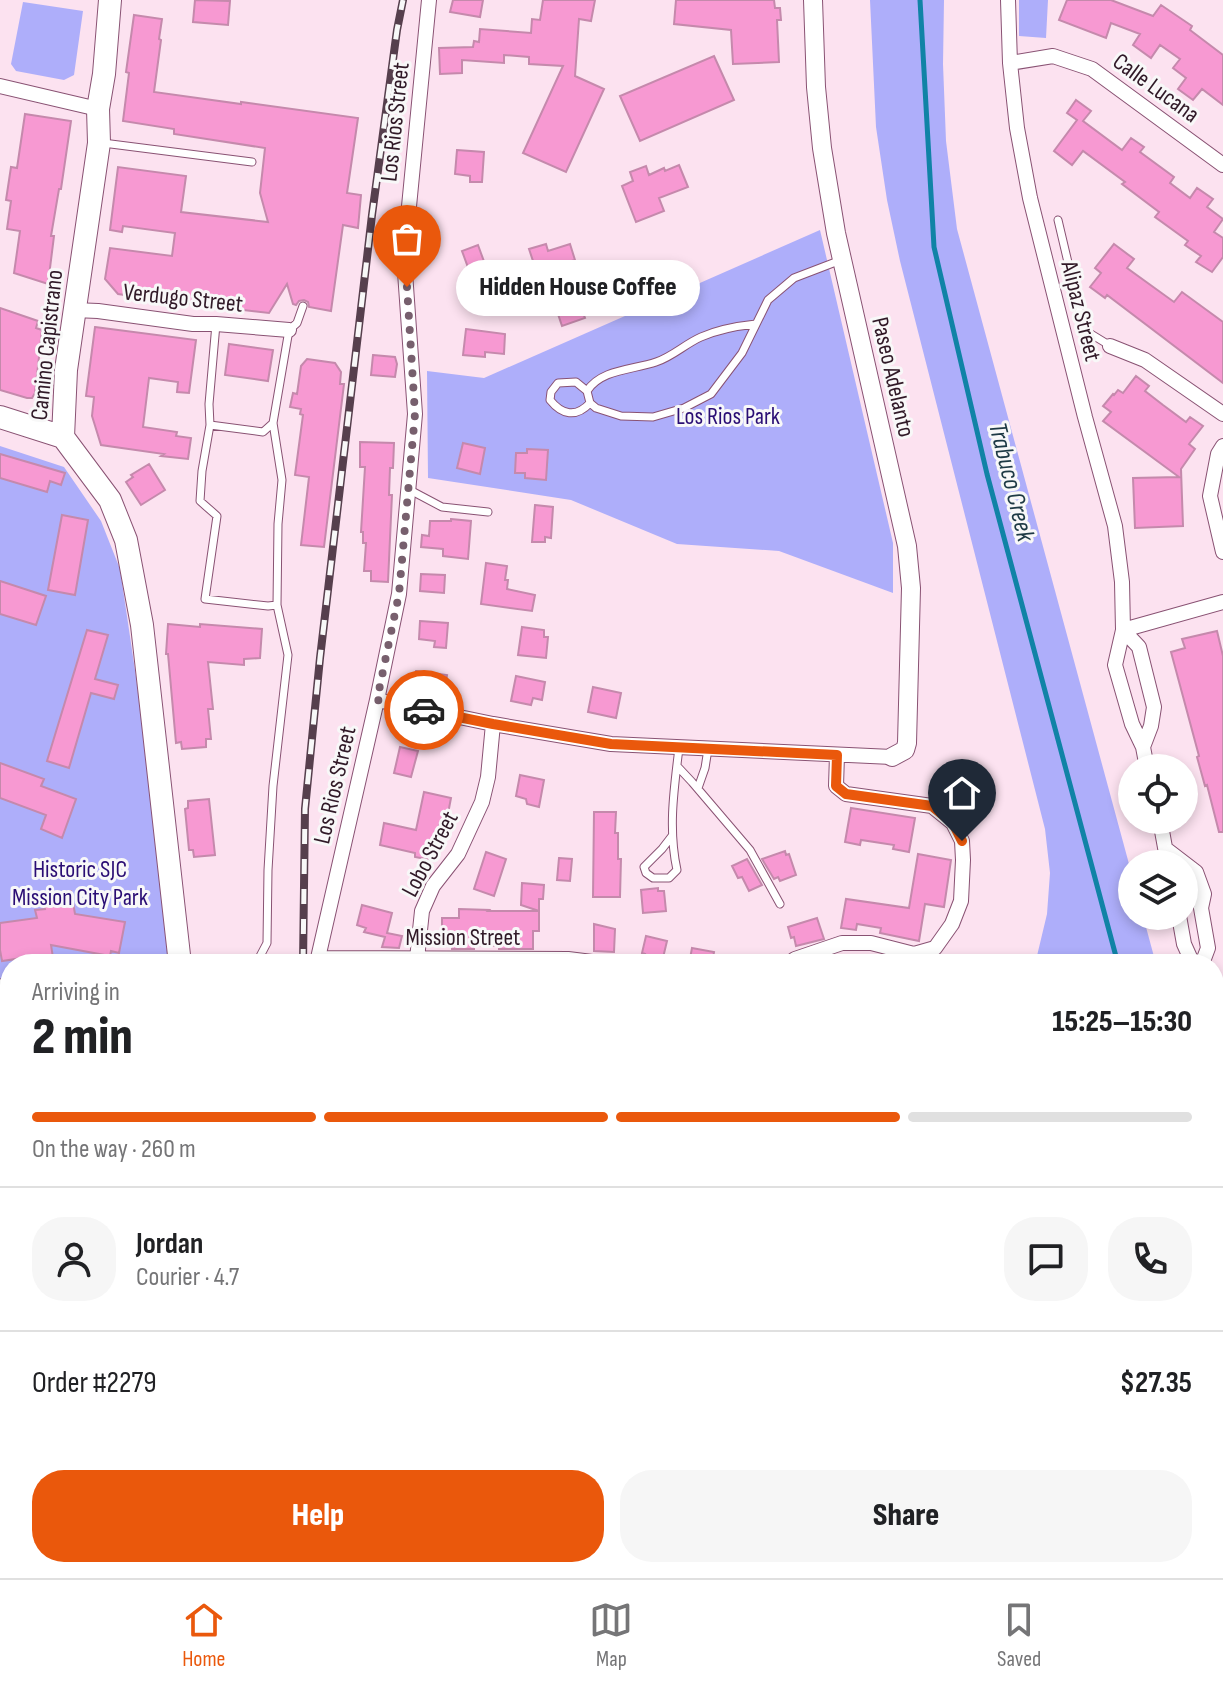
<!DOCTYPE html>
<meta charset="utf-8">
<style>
:root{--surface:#fff;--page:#f6f6f6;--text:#202124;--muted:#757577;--line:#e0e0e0;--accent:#ea580c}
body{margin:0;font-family:"Sofia Sans Condensed",sans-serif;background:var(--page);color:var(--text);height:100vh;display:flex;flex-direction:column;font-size:30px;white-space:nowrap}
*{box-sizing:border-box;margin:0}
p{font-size:26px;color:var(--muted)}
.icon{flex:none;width:44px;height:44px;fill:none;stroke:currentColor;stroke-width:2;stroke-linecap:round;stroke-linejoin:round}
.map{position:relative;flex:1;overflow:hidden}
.details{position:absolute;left:0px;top:954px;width:1224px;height:624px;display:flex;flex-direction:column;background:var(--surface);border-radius:32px 32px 0 0;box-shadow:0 4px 12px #0003}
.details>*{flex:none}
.buttons{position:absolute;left:1118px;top:754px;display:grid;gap:16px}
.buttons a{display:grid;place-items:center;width:80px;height:80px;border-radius:50%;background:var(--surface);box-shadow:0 4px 12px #0003;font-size:40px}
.pin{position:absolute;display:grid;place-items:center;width:68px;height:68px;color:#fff;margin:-82px -34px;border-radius:50% 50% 50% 0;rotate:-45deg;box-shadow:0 0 8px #0007}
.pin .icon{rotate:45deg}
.courier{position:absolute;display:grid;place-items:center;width:80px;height:80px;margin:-40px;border:6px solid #ea580c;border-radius:50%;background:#fff;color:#222;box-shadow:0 2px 10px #0007}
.bubble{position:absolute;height:56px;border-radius:28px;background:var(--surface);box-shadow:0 4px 12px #0003;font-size:26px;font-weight:800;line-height:56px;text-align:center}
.overview em{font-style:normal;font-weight:800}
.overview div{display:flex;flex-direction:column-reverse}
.overview{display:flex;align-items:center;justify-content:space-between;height:136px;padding:0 32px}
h1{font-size:52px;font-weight:800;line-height:60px}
.bar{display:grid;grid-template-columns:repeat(4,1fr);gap:12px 8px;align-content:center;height:96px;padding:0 32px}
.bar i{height:10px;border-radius:6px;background:var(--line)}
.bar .current{background:var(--accent)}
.bar p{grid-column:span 4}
.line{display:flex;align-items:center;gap:20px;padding:0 32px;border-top:2px solid var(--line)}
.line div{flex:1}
.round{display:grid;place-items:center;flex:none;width:84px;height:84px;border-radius:32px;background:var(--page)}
.button{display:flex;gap:16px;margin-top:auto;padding:16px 32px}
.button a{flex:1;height:92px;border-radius:32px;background:var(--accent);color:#fff;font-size:32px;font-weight:800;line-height:92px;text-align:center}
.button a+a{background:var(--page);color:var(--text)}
.menu{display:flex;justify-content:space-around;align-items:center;height:112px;border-top:2px solid var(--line);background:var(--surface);font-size:22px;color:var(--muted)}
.menu a{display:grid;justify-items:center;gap:4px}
.menu .current{color:var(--accent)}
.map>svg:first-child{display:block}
.green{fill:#aeaefa}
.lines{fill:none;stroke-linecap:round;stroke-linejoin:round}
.stream{stroke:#1083a6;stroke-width:5}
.building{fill:#f799d2;stroke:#c589ac;stroke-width:2}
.service-casing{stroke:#895273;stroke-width:9}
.minor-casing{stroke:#895273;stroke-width:16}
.tertiary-casing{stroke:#895273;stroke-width:20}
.secondary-casing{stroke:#895273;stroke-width:24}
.service{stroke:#fff;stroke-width:7}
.minor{stroke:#fff;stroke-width:14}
.tertiary{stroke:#fff;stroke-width:18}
.secondary{stroke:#fff;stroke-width:22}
.rail-casing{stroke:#563f4d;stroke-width:8}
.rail{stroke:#f8f8f8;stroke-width:5;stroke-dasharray:15;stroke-linecap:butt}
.done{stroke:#775f6d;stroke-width:8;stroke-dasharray:0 14.4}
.route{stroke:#ea580c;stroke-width:10}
.labels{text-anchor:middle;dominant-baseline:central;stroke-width:6;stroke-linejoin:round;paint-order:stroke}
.street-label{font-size:24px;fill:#301927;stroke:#f8f8f8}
.park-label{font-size:24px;fill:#2a0d74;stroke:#f8f8f8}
.water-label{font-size:26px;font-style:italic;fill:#1e3a45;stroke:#f8f8f8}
</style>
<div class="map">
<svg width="1223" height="1578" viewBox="0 0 1223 1578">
<rect width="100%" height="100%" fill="#fce2f0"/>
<!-- green -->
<path class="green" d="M870,0H944L943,64L946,141L957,229L1132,875V916H1143L1156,964H1041L1036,960L1047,914L1050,873L1045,829L900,261L887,200L876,127Z
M1019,0H1048L1046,38L1019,36Z
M23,2L83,11L74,75L64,80L16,71L11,64Z
M820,230L893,543V593L779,551L677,544L571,500L428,478L427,371L484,378Z
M0,446L64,467L101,521L120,569L136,677L163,895L168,964H10V1210L0,1209Z
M1223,1482V1578H1189L1192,1568H1214V1491Z"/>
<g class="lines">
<!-- stream -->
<path class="stream" d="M920,0L934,247L987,474L1118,964
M1214,1264L1223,1285"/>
</g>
<!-- building -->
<path class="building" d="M195,0L230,1L228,25L193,22Z
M453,0H483L480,17L450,12Z
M543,0H595L591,21L579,19L575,76L604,89L566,172L523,153L563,66L529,64V57L504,55V63L462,60V73L440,74L439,48L473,47L474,41L479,42L480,29L531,33L532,19L540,20Z
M676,0H774L775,8H780L781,20H777L779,62L733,64L731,30L674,24Z
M1067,0H1111L1153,16L1161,5L1192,26L1190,30L1223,55V105L1202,89L1193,100L1178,89L1186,78L1173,68L1180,59L1160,45L1151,58L1133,45L1140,34L1111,23L1106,38L1059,20Z
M134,15L162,19L159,39L161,40L154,92L241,104V102L358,118L347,193L361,195L358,228L343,225L331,311L309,307L308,302L304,300L299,301L296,305L293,304L287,284L269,313L235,309L229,304L205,301L197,304L184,303L169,294L168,301L118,294L105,279L110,248L172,256L175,233L123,226L122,232L110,230L118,167L186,176L181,212L268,222L260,193L265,148L174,134V129L123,121L129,73L126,72Z
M714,56L734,100L640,141L620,96Z
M1076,100L1091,111L1083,121L1122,150L1131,138L1144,147L1140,152L1174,177L1170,183L1190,198L1197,188L1213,199L1207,207L1223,219L1214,232L1223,238V257L1212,272L1196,262L1201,256L1185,245L1188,241L1155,217L1159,212L1122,184L1125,182L1083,151L1072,165L1054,151L1077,120L1067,113Z
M25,114L71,121L61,189H59L51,236H54L48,284L14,273L20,231L7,229L11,201L6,200L11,167L17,168Z
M457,150L484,152L482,182H470V176L455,174Z
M679,165L688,187L659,198L664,211L636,222L622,186L633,181L630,172L646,166L649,175L664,168L665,171Z
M546,244L548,251L570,244L575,260L558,265L562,277L541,285L529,249Z
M1114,244L1134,259L1127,268L1174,302L1182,292L1223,322V383L1107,295L1105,298L1090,287L1101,273L1095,268Z
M478,245L486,267L470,273L462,251Z
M508,287L513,302L494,309L488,294Z
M578,300L585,318L562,326L556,308Z
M0,308L38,321L36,328L42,330L35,393L32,398H27L0,390Z
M95,327L196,340L189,393L177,392L178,382L149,378L143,427L177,432L176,436L191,438L188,459L161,456L164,454L101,445L92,416L94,397L86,396Z
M466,329L505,334L504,354L485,352V357L463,355Z
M229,344L273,350L268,381L225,375Z
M373,355L395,357L397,364L395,377L371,375Z
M307,359L335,363L341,372L340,384H344L324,547L301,545L309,477L295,475L303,415L300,414L301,409L290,407L293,393L297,394L301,366Z
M1136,376L1149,386L1145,391L1163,405L1186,422L1190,417L1203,426L1189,444L1195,449L1181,469L1183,526L1135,528L1133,478L1179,477L1103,421L1111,412L1103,406L1113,394L1114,395L1118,390L1123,393Z
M360,442L394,443L393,468H390L389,495H392L388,582L371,581V571H364L366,543H363V532H361L365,467H360Z
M463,443L485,448L480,474L457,468Z
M527,449L548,450L546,480L525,478V473H515L516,453H527Z
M0,454L65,473L61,485L50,481L47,492L0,478Z
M149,464L165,490L141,505L126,482L133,477L131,475Z
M535,505L553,507L551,538L545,537V542H532Z
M62,515L88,520L75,595L48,590Z
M451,519L471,521L468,559L443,556V549L421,547L422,535L429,536L430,521H451Z
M486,563L507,566L505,580H508L507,589L535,595L532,611L481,604Z
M421,574L445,575L444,593L420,591Z
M0,581L46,596L36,625L0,614Z
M420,621L448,623L446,648L434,647L435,641L419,639Z
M168,624L200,627V624L262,629L260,658L244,659V665L208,662L213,709H208L211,739H206V747L182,749L181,742L176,743L168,654H166Z
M522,627L544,630V637H548L546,658L518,655Z
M87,630L108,635L95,679L118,685L114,699L91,693L69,768L47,761Z
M1217,631L1223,656V832H1219L1207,785L1205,786L1197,757L1199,756L1171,652L1185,648L1182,639Z
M416,671L447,675L446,681H448L445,699L412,694Z
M516,676L545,682L542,700L533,698L531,705L511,701Z
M593,687L621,693L616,718L588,712Z
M400,747L418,751L411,777L394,773Z
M0,763L44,779L41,786L76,799L62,838L41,829L46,815L0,798Z
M520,775L544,780L539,807L527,804L526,799L516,796Z
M424,792L451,798L446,824L440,823L431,860L415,857V853L380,845L384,823L416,830Z
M209,799L215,855L194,857L193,850H189L185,809L188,808V801Z
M851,808L915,818L909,852L893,849L894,845L861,840L860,845L845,842Z
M594,812H616L615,833H618V859H621L620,897H593Z
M785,851L786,855L789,854L796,875L780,881L778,877L774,879L762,859Z
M486,852L506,859L494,896L474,889Z
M918,854L951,860L944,907L925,904L919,941L880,933L881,928L857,924L856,930L841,928L846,899L909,908Z
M559,858L572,859L570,881L557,880Z
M747,859L762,885L749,891L742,877L738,878L732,866Z
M522,883L544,885L543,899H539V911L521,905Z
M658,888V891H664L666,911L643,913L641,890Z
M71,891L75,914L125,922L119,953L111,951L110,956L51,945L54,964H37L36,956L2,961L0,950V923L37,918L35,910L45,909L42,895Z
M362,905L392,913L387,933L402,936L399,948L382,947L385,937L364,932L366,928L357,925Z
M459,909L489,910L488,911H539V931H533V949H499V946L474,945V949H452V942L442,934V918H459Z
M817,918L824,939L796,946L794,937L791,938L788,927Z
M594,924L615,929L614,952L594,951Z
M646,936L667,941L662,962L644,957L645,954L642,953Z
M692,948L714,952L712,964H689Z"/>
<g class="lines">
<!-- service casing -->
<g class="service-casing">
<path id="service" d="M103,143L252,162
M1058,220L1079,309L1086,331L1109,345
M216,324L209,404L210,425L202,471L200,501L217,516L205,599L268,606L277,605
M756,324C737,326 719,329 701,337C685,344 672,357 656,362C633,370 601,369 587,391L590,403L596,408L621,416L653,417L684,408L711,394L742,353L768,300L794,278L841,260
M587,391L576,382L558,383L551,392L550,400C562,415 576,418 590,403
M210,425L263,432L273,423
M408,489L442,507L488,512
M677,766L692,782L750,850L780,904
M698,788L705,768L708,749
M672,836L662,849L644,867L646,873L653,878H669L677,870C668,829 674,789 679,748
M191,964L258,960L267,943L268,870L273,786L288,655L277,605L278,524L282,480L273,423L289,330L297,323L303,306
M0,983L10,982
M0,1093L10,1134
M0,1404L10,1403
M10,1529V1559
M203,1568L204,1578
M391,1568L392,1578
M580,1568L581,1578
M9,1578L10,1560
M671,1578L763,1568
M892,1578V1568
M1103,1578V1568"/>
</g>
<!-- minor casing -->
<g class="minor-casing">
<path id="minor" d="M429,0L404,258L415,414L399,594L377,700L318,958L568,959L608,964
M1008,0L1010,63L1017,128L1030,198L1085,417L1115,526L1122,582L1123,630L1115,665L1132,724L1143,747L1147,768
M1010,63L1053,56L1092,69L1223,165
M0,86L98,109
M74,310L98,311L193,324H216L289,330
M1110,346L1145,360L1223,414
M1223,446L1218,454L1210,496L1223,552
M1123,630L1139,647L1154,707L1151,726L1143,747
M1123,630L1223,602
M377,700L493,724L611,744L892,757
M1160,820L1168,864
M1166,849L1196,872L1204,894L1201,908L1208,948L1202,964
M1179,916L1184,944L1193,964
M417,959L422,911L433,886L458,854L482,802L488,777L493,724
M788,964L795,959L842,943H871L914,954L935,948L952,924L961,901L963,860L962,841L953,823L932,806L846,794L836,786L837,755
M1214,1040L1223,1075
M0,1182L10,1181
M484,1568L485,1578"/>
</g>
<!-- tertiary casing -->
<g class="tertiary-casing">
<path id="tertiary" d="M813,0L816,87L822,148L836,233L907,546L911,588L907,743L905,750L892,757
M787,1568L788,1578"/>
</g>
<!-- secondary casing -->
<g class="secondary-casing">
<path id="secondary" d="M110,0L104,74L98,109L99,143L66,370L63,437L110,500L126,540L142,625L180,964
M0,417L63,437
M247,1568L248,1578"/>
</g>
<!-- service -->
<use href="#service" class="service"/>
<!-- minor -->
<use href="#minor" class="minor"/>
<!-- tertiary -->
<use href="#tertiary" class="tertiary"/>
<!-- secondary -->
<use href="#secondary" class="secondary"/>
<!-- rail casing -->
<g class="rail-casing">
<path id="rail" d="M303,964L305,809L320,658L372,215L397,30L403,0
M361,1568L362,1578"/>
</g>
<!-- rail -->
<use href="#rail" class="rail"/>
</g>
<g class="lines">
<!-- done -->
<path class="done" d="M407,287L415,414L399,594L377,700L424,710"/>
<!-- route -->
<path class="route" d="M424,710L493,724L611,744L837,755L836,786L846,794L932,806L953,823L962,841"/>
</g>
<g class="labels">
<!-- street labels -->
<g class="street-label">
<text transform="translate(1156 88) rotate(36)">Calle Lucana</text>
<text transform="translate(395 122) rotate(-84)">Los Rios Street</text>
<text transform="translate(183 298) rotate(6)">Verdugo Street</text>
<text transform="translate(1081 311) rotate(76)">Alipaz Street</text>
<text transform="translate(47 345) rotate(-84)">Camino Capistrano</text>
<text transform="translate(893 377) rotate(77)">Paseo Adelanto</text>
<text transform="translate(335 785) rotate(-77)">Los Rios Street</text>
<text transform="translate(430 854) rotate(-62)">Lobo Street</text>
<text x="463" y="937">Mission Street</text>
</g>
<!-- park labels -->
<g class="park-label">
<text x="728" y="416">Los Rios Park</text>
<text x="80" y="869">Historic SJC<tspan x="80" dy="28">Mission City Park</tspan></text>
</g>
<!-- water labels -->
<g class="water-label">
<text transform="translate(1011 482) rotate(76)">Trabuco Creek</text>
</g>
</g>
</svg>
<div class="buttons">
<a><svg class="icon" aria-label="locate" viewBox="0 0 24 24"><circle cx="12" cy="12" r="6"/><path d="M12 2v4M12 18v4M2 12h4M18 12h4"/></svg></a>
<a><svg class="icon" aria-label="layers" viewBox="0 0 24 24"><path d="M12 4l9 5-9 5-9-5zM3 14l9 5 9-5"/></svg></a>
</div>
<div class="pin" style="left:407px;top:287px;background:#ea580c"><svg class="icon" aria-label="bag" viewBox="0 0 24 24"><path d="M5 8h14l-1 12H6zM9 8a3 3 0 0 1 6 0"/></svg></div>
<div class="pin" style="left:962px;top:841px;background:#1f2937"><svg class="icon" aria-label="home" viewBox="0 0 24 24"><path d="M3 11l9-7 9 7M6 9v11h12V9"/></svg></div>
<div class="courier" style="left:424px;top:710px"><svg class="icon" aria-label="car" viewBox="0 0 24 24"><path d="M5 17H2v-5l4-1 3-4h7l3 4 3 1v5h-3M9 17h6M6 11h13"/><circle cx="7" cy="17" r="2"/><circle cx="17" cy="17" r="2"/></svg></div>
<div class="bubble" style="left:456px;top:260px;width:244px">Hidden House Coffee</div>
<section class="details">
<div class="overview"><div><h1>2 min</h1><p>Arriving in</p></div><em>15:25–15:30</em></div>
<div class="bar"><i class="current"></i><i class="current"></i><i class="current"></i><i></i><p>On the way · 260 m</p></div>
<div class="line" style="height:144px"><a class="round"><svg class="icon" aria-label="person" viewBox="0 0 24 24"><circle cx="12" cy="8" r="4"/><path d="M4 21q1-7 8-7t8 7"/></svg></a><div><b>Jordan</b><p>Courier · 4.7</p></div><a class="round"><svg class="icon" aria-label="chat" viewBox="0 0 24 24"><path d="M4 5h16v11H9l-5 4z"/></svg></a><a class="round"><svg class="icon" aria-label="phone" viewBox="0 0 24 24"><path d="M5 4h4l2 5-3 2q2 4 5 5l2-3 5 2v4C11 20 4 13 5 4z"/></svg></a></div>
<div class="line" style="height:104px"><div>Order #2279</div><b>$27.35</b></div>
<div class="button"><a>Help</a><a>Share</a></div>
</section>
</div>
<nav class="menu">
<a class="current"><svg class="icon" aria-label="home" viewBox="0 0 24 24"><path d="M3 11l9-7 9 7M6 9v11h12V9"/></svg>Home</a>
<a><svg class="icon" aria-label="map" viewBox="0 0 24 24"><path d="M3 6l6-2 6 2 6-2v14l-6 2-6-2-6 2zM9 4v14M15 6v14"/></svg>Map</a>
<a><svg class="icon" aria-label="saved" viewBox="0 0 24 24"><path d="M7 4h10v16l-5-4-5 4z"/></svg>Saved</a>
</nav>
